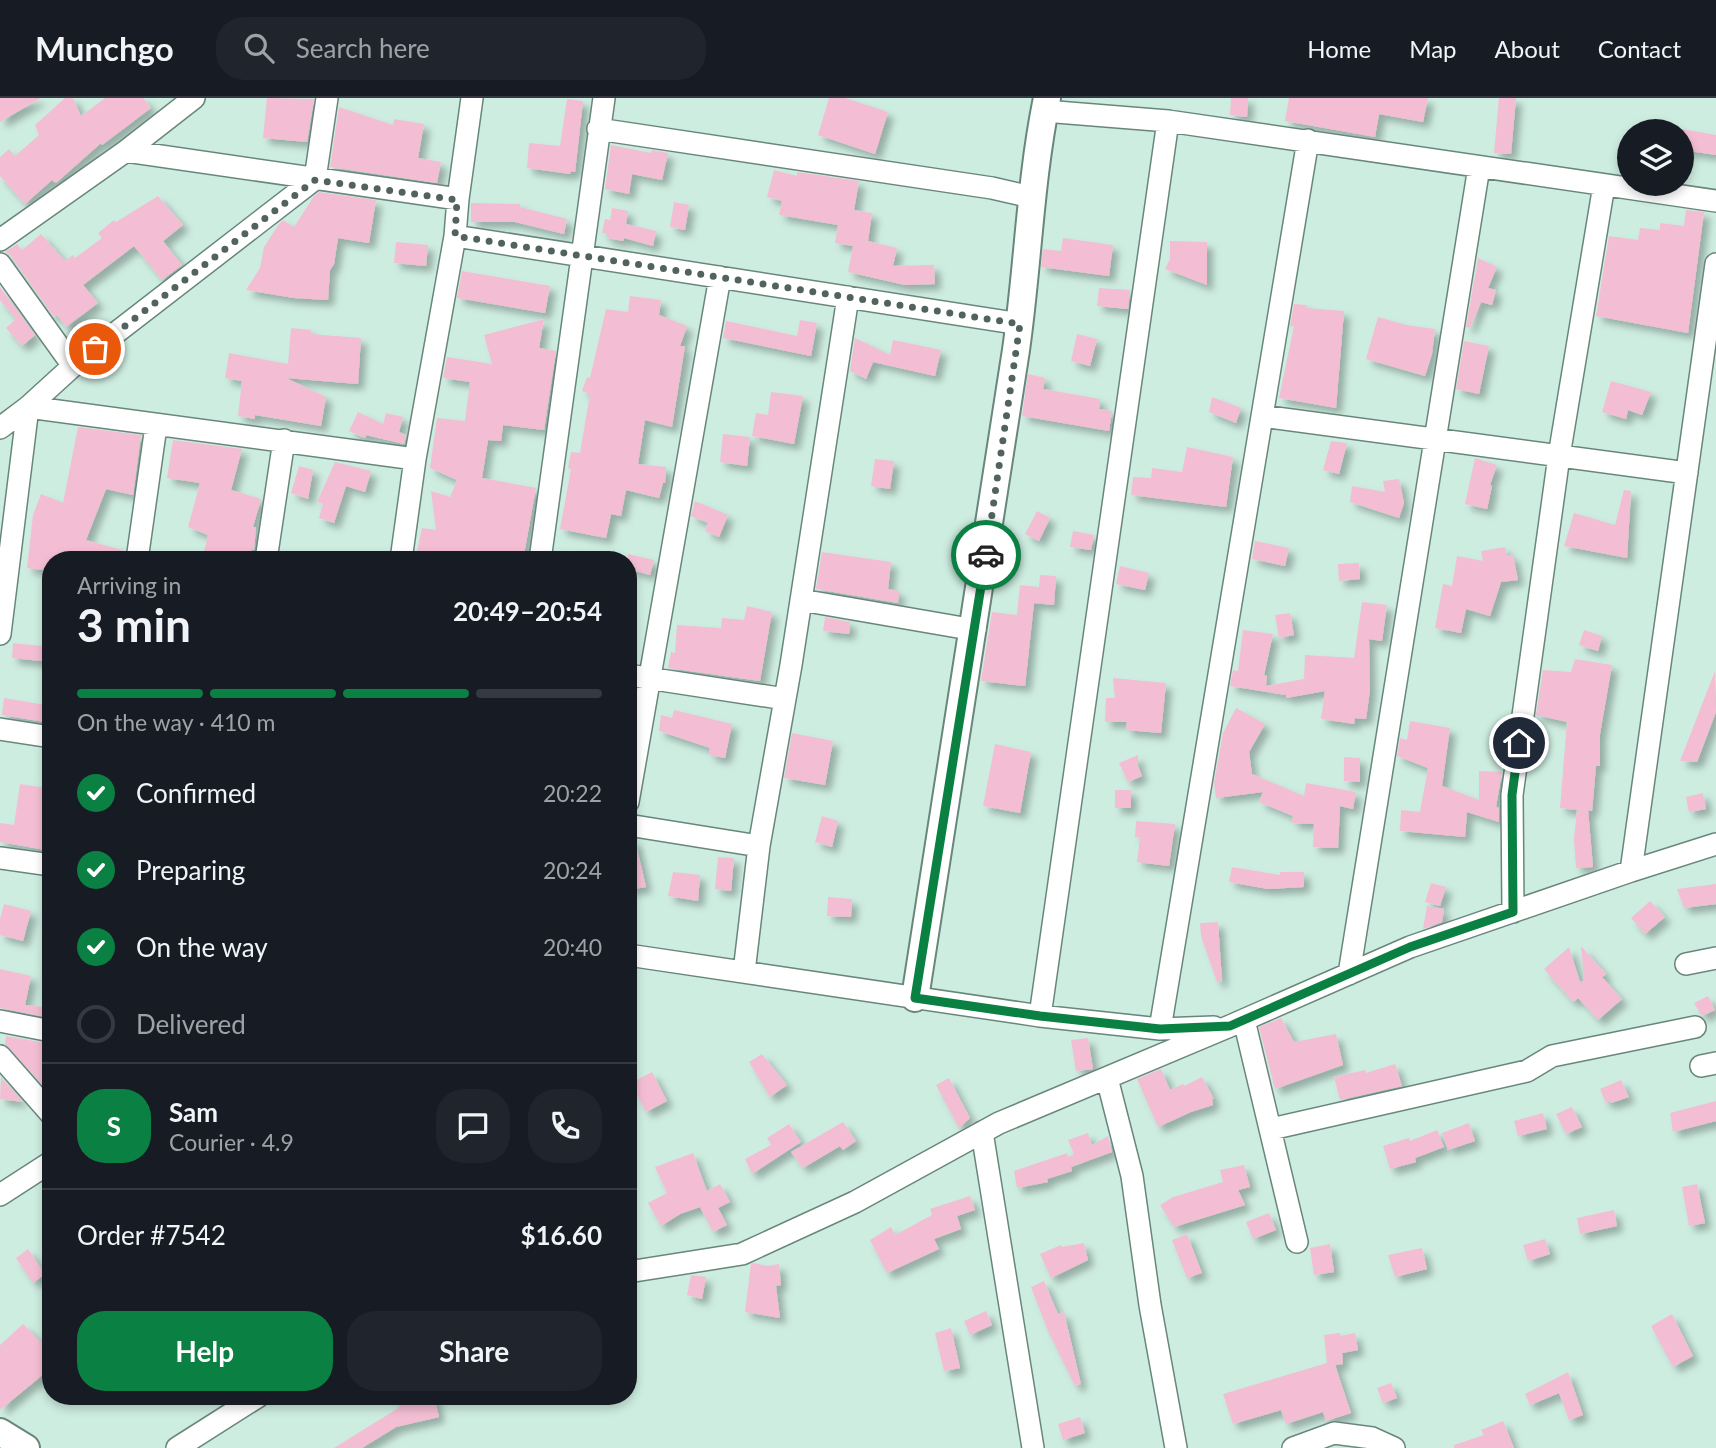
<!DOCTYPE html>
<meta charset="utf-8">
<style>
:root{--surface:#171b24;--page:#20242c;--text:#f1f3f6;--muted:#9ea1a6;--line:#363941;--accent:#0b8043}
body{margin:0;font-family:Lato,sans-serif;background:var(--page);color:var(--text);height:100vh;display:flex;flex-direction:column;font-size:26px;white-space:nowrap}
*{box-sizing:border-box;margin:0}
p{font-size:23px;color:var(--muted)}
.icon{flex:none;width:38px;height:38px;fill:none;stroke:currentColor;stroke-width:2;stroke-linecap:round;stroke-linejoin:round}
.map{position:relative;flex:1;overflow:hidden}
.side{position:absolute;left:42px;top:453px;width:595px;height:854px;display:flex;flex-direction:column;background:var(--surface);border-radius:28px;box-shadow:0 4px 10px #0003}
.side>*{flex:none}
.fabs{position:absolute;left:1617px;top:21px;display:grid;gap:14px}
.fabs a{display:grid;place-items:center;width:77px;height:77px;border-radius:50%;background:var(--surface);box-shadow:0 4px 10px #0003;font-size:35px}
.pin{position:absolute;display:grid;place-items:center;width:60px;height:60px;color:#fff;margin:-30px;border:4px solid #fff;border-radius:50%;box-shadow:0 2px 7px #0007}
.courier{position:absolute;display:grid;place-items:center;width:70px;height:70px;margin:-35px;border:5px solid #0b8043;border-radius:50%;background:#fff;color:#222;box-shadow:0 2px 9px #0007}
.summary em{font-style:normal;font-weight:700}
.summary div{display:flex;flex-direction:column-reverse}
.summary{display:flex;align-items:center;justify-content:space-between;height:119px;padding:0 35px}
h1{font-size:46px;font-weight:700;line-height:52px}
.bar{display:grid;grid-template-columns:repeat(4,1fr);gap:10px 7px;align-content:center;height:84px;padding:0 35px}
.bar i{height:9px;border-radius:5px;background:var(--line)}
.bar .selected{background:var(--accent)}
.bar p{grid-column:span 4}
.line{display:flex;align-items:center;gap:18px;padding:0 35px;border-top:2px solid var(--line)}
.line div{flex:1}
.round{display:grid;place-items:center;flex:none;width:74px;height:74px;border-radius:28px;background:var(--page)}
ol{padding:0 35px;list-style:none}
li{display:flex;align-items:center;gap:21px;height:77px}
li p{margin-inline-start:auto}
li .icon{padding:7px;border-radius:50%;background:var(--accent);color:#fff;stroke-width:4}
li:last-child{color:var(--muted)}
li i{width:38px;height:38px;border:4px solid var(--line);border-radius:50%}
.cta{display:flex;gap:14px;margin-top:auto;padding:14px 35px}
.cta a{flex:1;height:80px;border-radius:28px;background:var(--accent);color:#fff;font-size:28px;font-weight:700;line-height:80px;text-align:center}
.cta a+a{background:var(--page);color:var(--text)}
header{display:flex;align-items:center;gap:42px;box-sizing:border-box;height:98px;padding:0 35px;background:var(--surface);border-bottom:2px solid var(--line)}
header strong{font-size:33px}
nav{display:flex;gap:38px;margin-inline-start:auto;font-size:24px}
.search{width:490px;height:63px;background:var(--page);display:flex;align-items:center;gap:18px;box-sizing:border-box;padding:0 24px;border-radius:28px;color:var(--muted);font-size:26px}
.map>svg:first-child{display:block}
.building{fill:#f3bed3;filter:url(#shadow)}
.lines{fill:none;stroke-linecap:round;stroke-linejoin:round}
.minor-casing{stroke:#69867b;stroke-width:24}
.tertiary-casing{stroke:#69867b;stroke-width:30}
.minor{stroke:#fff;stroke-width:21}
.tertiary{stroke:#fff;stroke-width:26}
.done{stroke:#51635c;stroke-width:7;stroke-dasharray:0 12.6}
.route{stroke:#0b8043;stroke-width:9}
</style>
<header>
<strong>Munchgo</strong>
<div class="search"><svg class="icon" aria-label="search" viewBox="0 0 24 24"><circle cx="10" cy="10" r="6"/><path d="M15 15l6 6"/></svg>Search here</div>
<nav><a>Home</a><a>Map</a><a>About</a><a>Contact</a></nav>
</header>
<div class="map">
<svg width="1716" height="1350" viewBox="0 0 1716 1350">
<defs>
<filter id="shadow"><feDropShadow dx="6" dy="6" stdDeviation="3.5" flood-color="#0004"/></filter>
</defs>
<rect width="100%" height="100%" fill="#ceede1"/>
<!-- building -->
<path class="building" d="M0,0H41L0,24Z
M65,0H73L81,18L105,0H143L151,10L102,47L101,45L56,85L52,82L25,106L0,78V59L9,51L15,58L39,37L35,27Z
M267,0L314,1L307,44L263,40Z
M829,0H845L888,14L875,56L818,37Z
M1231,0H1248L1247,19L1230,17Z
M1289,0H1428L1423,24L1379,16L1375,39L1285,23Z
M1499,0H1516L1511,56L1494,55Z
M567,1L583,3L575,74L571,73L570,76L527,70L529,45L560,48Z
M339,9L393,27L394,21L424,26L418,60L441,64L437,85L330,69Z
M1682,31L1716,37V57L1682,52Z
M611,47L651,55L652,52L668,55L662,82L632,76L629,96L605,91Z
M774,72L797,78V74L859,83L854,112L872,115L868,143L897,150L893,168L934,167L935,186L905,187L848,174L853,148L835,145L838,127L779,117L782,103L767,99Z
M319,94L376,102L369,145L338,140L334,166L330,172L328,202L294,200L246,192L260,170L264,149L279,126L283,122L294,129L314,98Z
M158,98L183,127L163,143L182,167L162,182L134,148L83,187L98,205L66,229L57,217L54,219L11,158L5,154L17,146L22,152L41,136L65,163L73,157L75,160L102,140L98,135L114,122L116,124Z
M674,104L689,107L685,132L670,129Z
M471,105L520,106V109L567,121L564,136L515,124H471Z
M612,110L628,113L626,126L656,133L653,148L624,140L623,143L607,140V136L602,135L605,121L610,122Z
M1686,112L1704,114L1688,235L1596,218L1609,138L1638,142L1640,130L1660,132V125L1684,128Z
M1063,140L1113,147L1109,178L1041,169L1043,151L1061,153Z
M1170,143L1207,144V187L1165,171L1170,161Z
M396,144L428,147L426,168L394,165Z
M1478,160L1497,169L1488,190L1496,192L1492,207L1481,204L1470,230L1466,229Z
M462,173L550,188L545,215L457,200Z
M0,189L35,237L22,248L6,230L16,221L0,202Z
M1099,190L1130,192L1128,211L1097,208Z
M630,198L661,202L659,217L687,228L680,248H685L672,329L645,322L638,366L666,369L665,385H663L659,400L626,392L621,418L611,416L606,440L560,431L571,371L568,370L571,354L580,355L590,296L582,293L587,279L590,280L606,211L628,214Z
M1294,206L1307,207L1306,210L1344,213L1336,310L1279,300L1294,228H1290Z
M1378,219L1406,227L1435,231L1432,256L1425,278L1366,261Z
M544,221L539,250L556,253L544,332L503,327L501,343L488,342L482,380L536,390L523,462H445L417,453L422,430L436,432L431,393L450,399L457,382L430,370L437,320L465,323L470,284L443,280L447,259L492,266L484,237Z
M800,222L817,225L811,258L723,240L726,223L797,238Z
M291,230L311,232V236L361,240L358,286L286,280L326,299L321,328L255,317V321L238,318L242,283L225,280L229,255L288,266Z
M1077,236L1097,241L1090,268L1071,263Z
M855,240L890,257L893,242L941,252L935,278L873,264L866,281L850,273Z
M1464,243L1489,248L1479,296L1456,291Z
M1028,276L1045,280L1043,291L1100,301L1099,311L1112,313L1109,333L1022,318Z
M1611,283L1651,294L1642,317L1628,312L1626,321L1602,314Z
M771,294L803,298L794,346L752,338L756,315L768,317Z
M1212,299L1241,310L1236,325L1209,314Z
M358,314L383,326L386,315L403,319L399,334L406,337L404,346L366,337L365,340L349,333Z
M78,329L141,337L133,397L106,391L86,442L125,453L124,462H51V473L27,470L33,417L41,396L63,405Z
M723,336L750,339L747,368L720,364Z
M173,342L242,351L231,392L261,401L253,429H256L254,452H252L250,462H202L208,437L188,429L200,385L167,380Z
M1331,343L1347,345L1339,376L1323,372Z
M1187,349L1233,359L1226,409L1131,397L1133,379L1151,380L1152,370L1182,374Z
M1475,360L1497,367L1490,387L1492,388L1487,411L1465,406Z
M875,361L894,363L890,391L871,388Z
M335,364L371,373L365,394L346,388L334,425L319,420L323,406L317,404Z
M299,368L313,372L308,401L291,395Z
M1399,381L1404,405L1399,420L1350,404L1352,388L1385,394L1383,383Z
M1624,392L1631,393L1627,460L1564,448L1574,415L1615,427Z
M695,403L728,417L719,439L705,433L708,425L691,418Z
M1037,413L1050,420L1039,443L1025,436Z
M1073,433L1094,437L1091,452L1070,449Z
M1255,443L1289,450L1285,468L1252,461Z
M1505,449L1507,458L1513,457L1518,482L1501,484L1490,518L1466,511L1461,535L1435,530L1443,486L1452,488L1457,458L1483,463L1481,453Z
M822,454L891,464L888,491L899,493L898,505L816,491Z
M628,456L654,462L650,477L628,471Z
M1359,465L1360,481L1339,483L1338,466Z
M1120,468L1149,475L1145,492L1116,486Z
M1040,477L1056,478L1054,507L1034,505L1025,588L981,583L992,514L1017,517L1020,487L1039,489Z
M1362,504L1387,507L1382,543L1369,541L1370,592L1366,621L1355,620L1354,626L1321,621L1325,593L1286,600V597L1230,588L1233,572L1238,573L1243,532L1273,536L1264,577L1267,578L1266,588L1304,581L1305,557L1354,560Z
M747,508L772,514L760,583L668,570L671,554L675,555L677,527L721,530L722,520L744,522Z
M1290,515L1294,537L1279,540L1275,517Z
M825,519L850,524L849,536L823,533Z
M1584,532L1602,538L1598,553L1579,547Z
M13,545L51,549V564L12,560Z
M1575,561L1612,567L1600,636V668H1596L1592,713L1588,712L1593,769L1576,770L1574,741L1577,712L1560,710L1567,624L1536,617L1543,572L1571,574Z
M1715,573L1716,614L1697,664L1680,663Z
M1113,580L1166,585L1161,635L1126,632L1127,624H1105L1106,600H1115Z
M4,600L51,608V625L2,617Z
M1236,610L1265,626L1249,654L1252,676L1304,698L1306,685L1356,694L1353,711L1340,708L1338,750L1313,749L1314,726L1292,725L1293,718L1259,704L1263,694L1216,700L1214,685L1223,635Z
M674,612L732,626L725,660L709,657L710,650L659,633L661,617L672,620Z
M1410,623L1450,630L1442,688L1479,702V673L1502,674L1496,709L1499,710V724L1467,714L1465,739L1400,733L1401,712L1420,714L1428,670L1397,658L1400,640L1407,642Z
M792,635L833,643L825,687L784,680Z
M995,646L1031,654L1020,715L983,708Z
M1138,657V668L1142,678L1128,684L1119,665Z
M1344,659L1360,660V684L1344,683Z
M20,686L51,691V753L0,744V725L14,727Z
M1115,692H1131V710H1115Z
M1703,695L1706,711L1689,714L1686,699Z
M822,718L838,723L832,749L815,744Z
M1136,723L1175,726L1169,768L1137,764L1140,739H1135Z
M635,742L646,789L628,792V743Z
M718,759L734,760L731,793L715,791Z
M1232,769L1280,777V774H1304V789L1268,791L1229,784Z
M673,774L700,777L698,803L668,798Z
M1431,785L1446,789L1440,808L1425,804Z
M1716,786V806L1684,810L1677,791Z
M828,799L852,801L851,819L827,818Z
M1650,803L1665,819L1645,836L1631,820Z
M4,806L31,813L23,843L0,837V821Z
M1427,808L1444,811L1442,824L1423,831Z
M1218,824L1222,883L1217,884L1201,838L1200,825Z
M1581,848L1606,876L1602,879L1622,901L1598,922L1578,900L1573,904L1544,871L1569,849L1580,884L1584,883Z
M0,871L31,878L25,907L51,910V920L0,910Z
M1708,898L1715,912L1702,918L1694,905Z
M1281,920L1294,944L1336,936L1343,967L1275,991L1259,929Z
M6,938L51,946V996L5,946Z
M1088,940L1093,971L1076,973L1071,942Z
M762,956L787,987L770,999L749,964Z
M1395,966L1402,988L1340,1002L1334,979L1365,972L1366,975Z
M1161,971L1170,992L1183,986L1184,988L1202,979L1214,1001H1212L1213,1007L1191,1014L1158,1029L1137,981Z
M652,974L667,1003L646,1014L631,985Z
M1,979L23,1004L0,1001Z
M949,980L970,1020L959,1030L936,987Z
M1621,982L1629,999L1611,1005L1610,1003L1606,1005L1600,991Z
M1716,1003V1023L1673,1034L1670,1015Z
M1572,1009L1582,1029L1566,1036L1556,1016Z
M1543,1015L1547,1031L1518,1038L1514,1023Z
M843,1024L856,1043L843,1052L840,1048L803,1070L791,1054Z
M1469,1025L1475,1043L1448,1052L1442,1035Z
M789,1026L801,1044L752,1076L745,1061L771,1047L767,1040Z
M1437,1032L1444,1049L1415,1060L1416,1064L1390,1071L1383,1048L1409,1040L1410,1043Z
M1088,1035L1092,1047L1108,1038L1112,1054L1071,1069L1072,1073L1047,1081L1048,1084L1017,1090L1014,1073L1067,1055L1068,1059L1074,1056L1068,1042Z
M693,1055L707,1093L720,1086L730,1104L718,1110L727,1127L713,1134L700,1109L680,1116L661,1128L648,1105L667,1095L655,1069Z
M1244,1067L1250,1089L1238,1092L1245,1107L1174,1129L1160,1107L1173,1099L1223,1084L1220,1072Z
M1697,1086L1705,1125L1689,1128L1682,1089Z
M970,1098L975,1112L957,1118L961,1131L934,1141L939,1151L887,1175L870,1142L891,1129L895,1137L932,1117L930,1111Z
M1614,1112L1617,1128L1580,1136L1577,1120Z
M1269,1115L1276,1132L1253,1141L1246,1124Z
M1187,1136L1202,1175L1187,1180L1172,1142Z
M1545,1141L1550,1156L1528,1163L1523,1147Z
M1084,1145L1088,1162L1051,1180L1040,1156L1061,1147L1062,1149Z
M1330,1146L1334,1174L1314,1177L1310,1150Z
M1422,1150L1427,1171L1395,1179L1388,1157Z
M28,1151L45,1176L33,1185L16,1160Z
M753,1165L768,1168L779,1166L781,1187L776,1188L780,1220L745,1214L751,1166Z
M691,1177L706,1179L702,1201L687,1197Z
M1044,1183L1058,1216L1064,1214L1081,1286L1075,1288L1048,1233L1031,1189Z
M986,1213L992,1227L970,1237L964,1223Z
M1672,1216L1693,1258L1673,1269L1651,1228Z
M23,1226L51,1254V1270L0,1312V1247Z
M951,1230L960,1270L944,1273L935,1235Z
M1340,1235V1238L1355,1235L1358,1252L1342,1255L1343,1266L1335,1267L1351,1315L1326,1323L1323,1314L1286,1326L1281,1312L1233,1326L1223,1296L1327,1265L1324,1237Z
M1568,1274L1583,1317L1569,1322L1559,1295L1530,1307L1525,1296Z
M1391,1285L1397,1300L1383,1305L1377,1290Z
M392,1298H434L439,1319L396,1329L362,1350H334L400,1309Z
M1080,1319L1085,1335L1063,1342L1058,1326Z
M1503,1323L1514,1350H1454V1347L1484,1337L1481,1332Z"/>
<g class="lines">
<!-- minor casing -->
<g class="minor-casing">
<path id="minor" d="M1044,13L1168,23L1716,103
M598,31L992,90L1031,99
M126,53L458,101
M455,138L1020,226
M0,142L126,53L194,0
M0,166L73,268
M1262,318L1687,375
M0,330L28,309L73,268L315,81L327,0
M137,462L156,328
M266,462L284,342
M401,462L415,361L455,138L458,101L472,0
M540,462L604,0
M801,502L975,532
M0,536L28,309L415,361
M628,577L785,601
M0,631L51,639
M628,704L720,179
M628,727L759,748
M0,760L51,767
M1631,773L1716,166
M1513,814L1512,697L1559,358L1604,87
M628,857L1040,918L1160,931L1214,929
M1686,866L1716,860
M744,874L759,748L791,567L848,199
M1349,876L1479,69
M1040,918L1168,23
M1244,922L1297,1144
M0,923L51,933
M1160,931L1308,42
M0,958L51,1016
M1701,968L1716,965
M1107,980L1132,1078L1150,1207L1176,1350
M1271,1031L1527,973L1552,958L1695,929
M982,1034L1033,1350
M0,1097L51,1064
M628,1174L742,1156L855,1104L999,1025L1230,928L1410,849L1631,773L1716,746
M177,1350L259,1298
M1293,1350L1334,1335L1372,1340L1394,1350"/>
</g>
<!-- tertiary casing -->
<g class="tertiary-casing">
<path id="tertiary" d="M915,900C950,684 984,468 1016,252C1028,168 1030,83 1047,0
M0,1334L26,1350"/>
</g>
<!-- minor -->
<use href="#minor" class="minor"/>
<!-- tertiary -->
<use href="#tertiary" class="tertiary"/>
</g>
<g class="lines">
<!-- done -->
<path class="done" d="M95,251L315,82L457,102L455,138L1020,226L986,457"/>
<!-- route -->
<path class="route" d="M986,457L915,900L1040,918L1160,931L1230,928L1410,849L1513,814L1512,697L1519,645"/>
</g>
</svg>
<div class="fabs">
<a><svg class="icon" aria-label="layers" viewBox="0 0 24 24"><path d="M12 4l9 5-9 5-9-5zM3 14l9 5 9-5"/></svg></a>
</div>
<div class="pin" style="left:95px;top:251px;background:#ea580c"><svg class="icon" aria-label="bag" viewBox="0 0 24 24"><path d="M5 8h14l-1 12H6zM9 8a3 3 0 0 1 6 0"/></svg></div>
<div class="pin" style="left:1519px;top:645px;background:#1f2937"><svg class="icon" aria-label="home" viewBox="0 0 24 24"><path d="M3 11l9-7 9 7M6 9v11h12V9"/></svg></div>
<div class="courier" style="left:986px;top:457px"><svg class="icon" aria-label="car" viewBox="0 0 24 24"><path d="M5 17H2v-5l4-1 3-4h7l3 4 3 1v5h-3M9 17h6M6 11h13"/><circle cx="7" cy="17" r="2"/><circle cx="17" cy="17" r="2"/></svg></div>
<section class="side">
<div class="summary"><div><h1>3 min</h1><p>Arriving in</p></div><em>20:49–20:54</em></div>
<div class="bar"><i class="selected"></i><i class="selected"></i><i class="selected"></i><i></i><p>On the way · 410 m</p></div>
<ol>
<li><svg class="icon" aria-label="check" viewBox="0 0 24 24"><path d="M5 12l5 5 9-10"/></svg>Confirmed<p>20:22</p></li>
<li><svg class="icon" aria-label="check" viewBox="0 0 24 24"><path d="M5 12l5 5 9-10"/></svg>Preparing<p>20:24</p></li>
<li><svg class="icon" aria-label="check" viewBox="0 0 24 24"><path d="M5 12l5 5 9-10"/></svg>On the way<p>20:40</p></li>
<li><i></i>Delivered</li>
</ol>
<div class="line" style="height:126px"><b class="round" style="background:var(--accent);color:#fff">S</b><div><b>Sam</b><p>Courier · 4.9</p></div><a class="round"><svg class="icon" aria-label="chat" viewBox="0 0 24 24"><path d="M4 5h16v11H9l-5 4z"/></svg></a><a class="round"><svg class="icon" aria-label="phone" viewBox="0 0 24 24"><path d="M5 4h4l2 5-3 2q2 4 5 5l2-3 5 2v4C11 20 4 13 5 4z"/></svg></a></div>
<div class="line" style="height:91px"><div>Order #7542</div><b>$16.60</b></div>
<div class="cta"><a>Help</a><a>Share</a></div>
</section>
</div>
